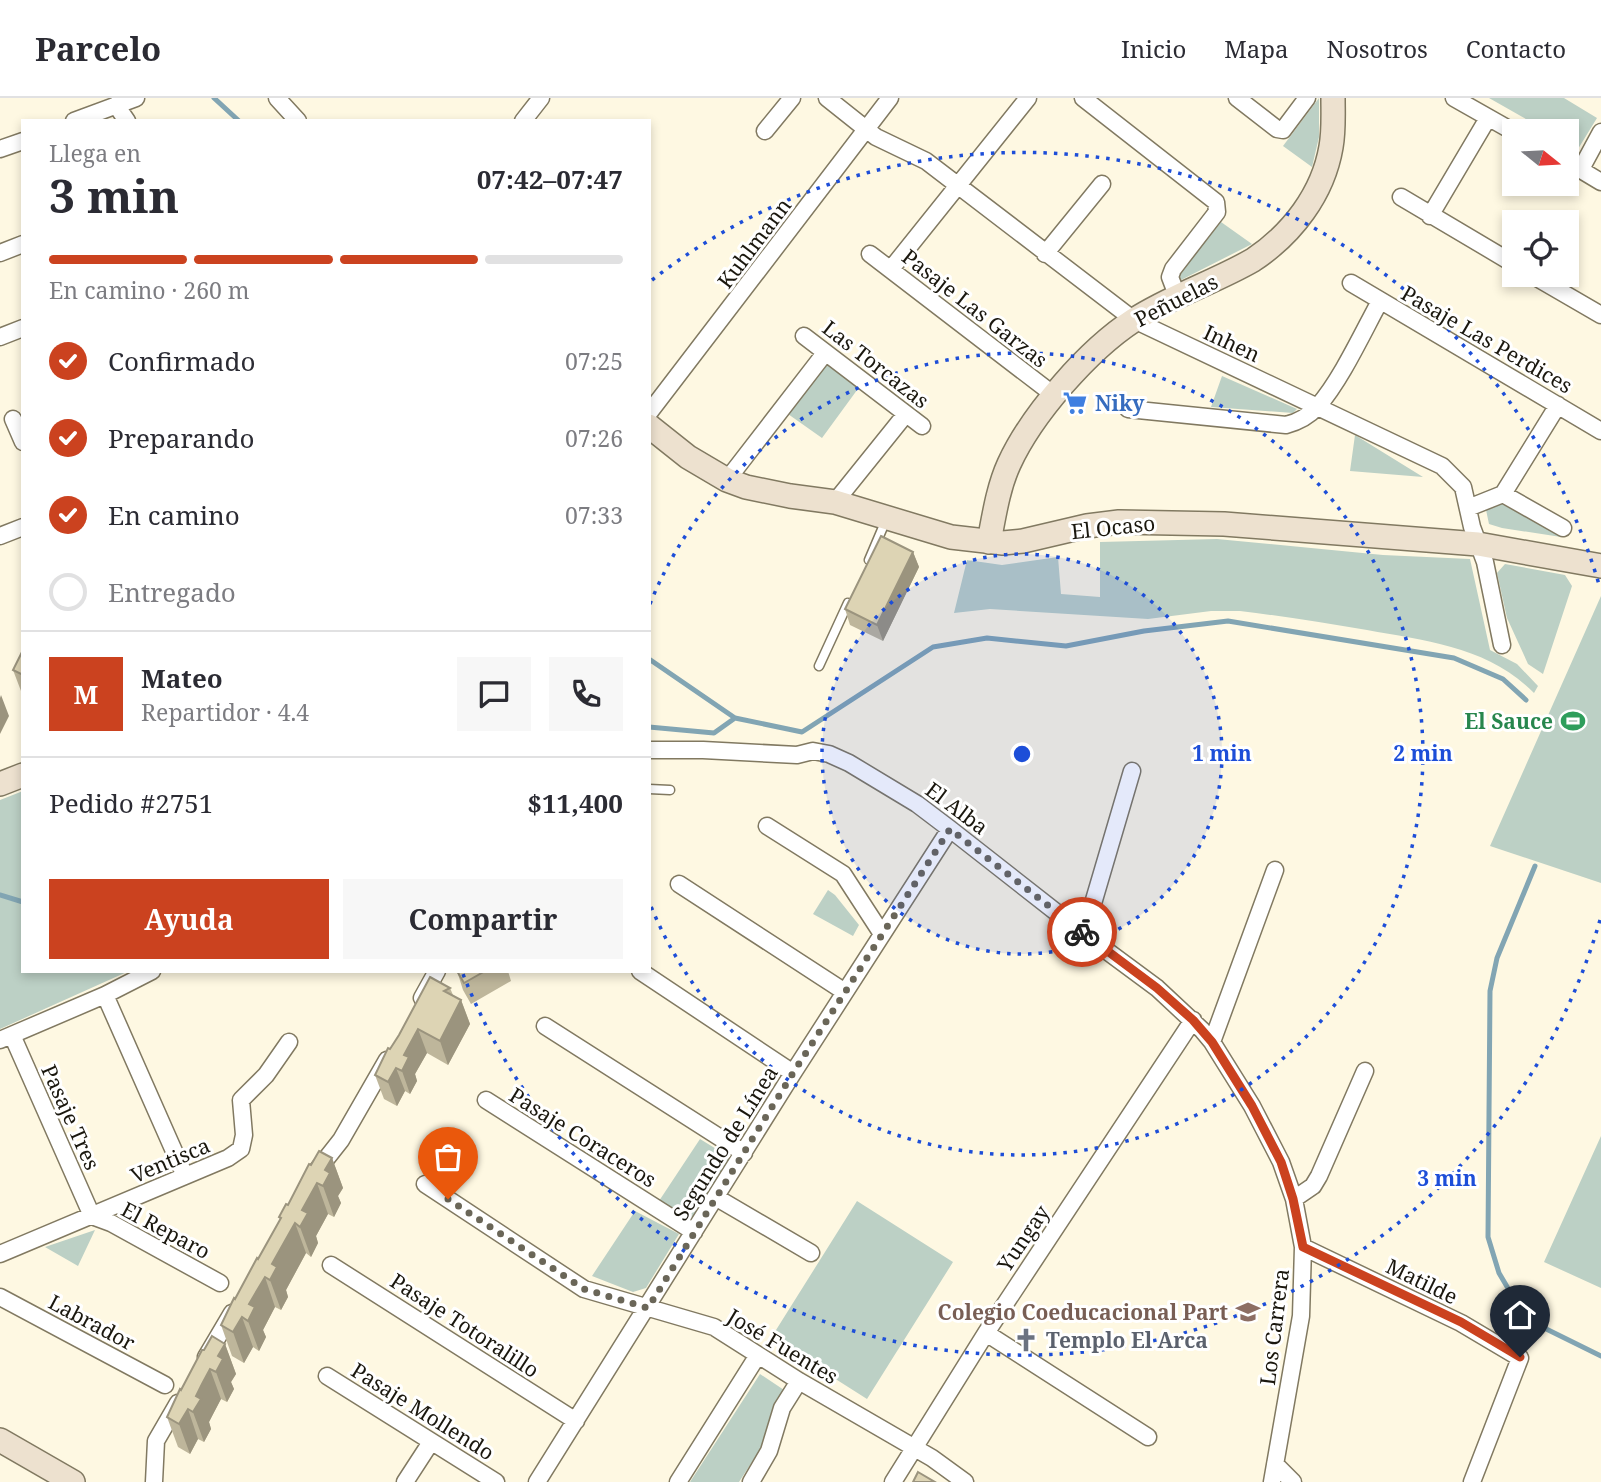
<!DOCTYPE html>
<html lang="es">
<meta charset="utf-8">
<style>
:root{--surface:#fff;--page:#f7f7f7;--text:#2b2b33;--muted:#7c7c81;--line:#e1e1e2;--accent:#cb421f}
body{margin:0;font-family:"Noto Serif",serif;background:var(--page);color:var(--text);height:100vh;display:flex;flex-direction:column;font-size:26px;white-space:nowrap}
*{box-sizing:border-box;margin:0}
p{font-size:23px;color:var(--muted)}
.icon{flex:none;width:38px;height:38px;fill:none;stroke:currentColor;stroke-width:2;stroke-linecap:round;stroke-linejoin:round}
.map{position:relative;flex:1;overflow:hidden}
.side{position:absolute;left:21px;top:21px;width:630px;height:854px;display:flex;flex-direction:column;background:var(--surface);border-radius:0px;box-shadow:0 4px 10px #0003}
.side>*{flex:none}
.needle{width:46px;rotate:108deg}
.buttons{position:absolute;left:1502px;top:21px;display:grid;gap:14px}
.buttons a{display:grid;place-items:center;width:77px;height:77px;border-radius:0px;background:var(--surface);box-shadow:0 4px 10px #0003;font-size:35px}
.pin{position:absolute;display:grid;place-items:center;width:60px;height:60px;color:#fff;margin:-72px -30px;border-radius:50% 50% 50% 0;rotate:-45deg;box-shadow:0 0 7px #0007}
.pin .icon{rotate:45deg}
.courier{position:absolute;display:grid;place-items:center;width:70px;height:70px;margin:-35px;border:5px solid #cb421f;border-radius:50%;background:#fff;color:#222;box-shadow:0 2px 9px #0007}
.headline em{font-style:normal;font-weight:700}
.headline div{display:flex;flex-direction:column-reverse}
.headline{display:flex;align-items:center;justify-content:space-between;height:119px;padding:0 28px}
h1{font-size:46px;font-weight:700;line-height:52px}
.bar{display:grid;grid-template-columns:repeat(4,1fr);gap:10px 7px;align-content:center;height:84px;padding:0 28px}
.bar i{height:9px;border-radius:5px;background:var(--line)}
.bar .current{background:var(--accent)}
.bar p{grid-column:span 4}
.line{display:flex;align-items:center;gap:18px;padding:0 28px;border-top:2px solid var(--line)}
.line div{flex:1}
.round{display:grid;place-items:center;flex:none;width:74px;height:74px;border-radius:0px;background:var(--page)}
ol{padding:0 28px;list-style:none}
li{display:flex;align-items:center;gap:21px;height:77px}
li p{margin-inline-start:auto}
li .icon{padding:7px;border-radius:50%;background:var(--accent);color:#fff;stroke-width:4}
li:last-child{color:var(--muted)}
li i{width:38px;height:38px;border:4px solid var(--line);border-radius:50%}
.cta{display:flex;gap:14px;margin-top:auto;padding:14px 28px}
.cta a{flex:1;height:80px;border-radius:0px;background:var(--accent);color:#fff;font-size:28px;font-weight:700;line-height:80px;text-align:center}
.cta a+a{background:var(--page);color:var(--text)}
header{display:flex;align-items:center;gap:42px;box-sizing:border-box;height:98px;padding:0 35px;background:var(--surface);border-bottom:2px solid var(--line)}
header strong{font-size:33px}
nav{display:flex;gap:38px;margin-inline-start:auto;font-size:24px}
.map>svg:first-child{display:block}
.green{fill:#bcd0c5}
.lines{fill:none;stroke-linecap:round;stroke-linejoin:round}
.stream{stroke:#82a5b3;stroke-width:5}
.lane-casing{stroke:#817961;stroke-width:11}
.street-casing{stroke:#817961;stroke-width:19}
.secondary-casing{stroke:#817961;stroke-width:26}
.lane{stroke:#fff;stroke-width:8}
.street{stroke:#fff;stroke-width:16}
.secondary{stroke:#ede1cf;stroke-width:23}
.wall{fill:#beb69b}
.shaded-wall{fill:#9b947e}
.building{fill:#ddd4b4;stroke:#9b947e;stroke-width:2}
.done{stroke:#6a6658;stroke-width:7;stroke-dasharray:0 12.6}
.route{stroke:#cb421f;stroke-width:9}
.ring{fill:none;stroke:#1d4ed8;stroke-width:3.5;stroke-dasharray:3.5 7}
.labels{text-anchor:middle;dominant-baseline:central;stroke-width:6;stroke-linejoin:round;paint-order:stroke}
.street-label{font-size:21px;fill:#1a170e;stroke:#fff}
.shop-label{font-size:21px;font-weight:bold;fill:#366cbe;stroke:#fff;text-anchor:start}
.leisure-label{font-size:21px;font-weight:bold;fill:#27864d;stroke:#fff;text-anchor:end}
.education-label{font-size:21px;font-weight:bold;fill:#785e54;stroke:#fff;text-anchor:end}
.worship-label{font-size:21px;font-weight:bold;fill:#5b616d;stroke:#fff;text-anchor:start}
.centre{fill:#1d4ed8;stroke:#fff;stroke-width:3.5}
.ring-label{font-size:21px;text-anchor:middle;font-weight:bold;fill:#1d4ed8;stroke:#fff;stroke-width:6;stroke-linejoin:round;paint-order:stroke}
</style>
<header>
<strong>Parcelo</strong>
<nav><a>Inicio</a><a>Mapa</a><a>Nosotros</a><a>Contacto</a></nav>
</header>
<div class="map">
<svg width="1601" height="1384" viewBox="0 0 1601 1384">
<rect width="100%" height="100%" fill="#fef8e2"/>
<!-- green -->
<path class="green" d="M1319,0V39L1312,69L1283,48Z
M1489,0H1564L1597,20L1578,51L1566,44V33H1547Z
M1221,124L1252,146L1181,182L1178,178Z
M826,264L860,288L822,340L788,316Z
M1222,278L1297,311L1293,315L1211,309Z
M1355,337L1423,379L1350,373Z
M1499,402L1561,439L1502,430L1489,426L1485,407Z
M1217,441L1383,457L1470,461L1490,552L1517,566L1538,588L1534,595C1489,549 1427,543 1367,532C1325,525 1282,518 1240,513H1211L1148,521L990,511L954,515L967,462L1002,467L1058,459L1061,496L1100,499V444Z
M1505,466L1565,477L1572,488L1543,576L1528,566L1507,520L1497,475Z
M1601,498V785L1490,748Z
M23,693V873H129L0,931V702Z
M828,792L835,797L859,827L853,838L813,816Z
M1601,1038V1190L1544,1164Z
M700,1041L731,1060L692,1122L659,1103Z
M857,1103L953,1164L867,1301L771,1240Z
M635,1113L679,1136L646,1190L633,1194L592,1178Z
M95,1132L78,1168L45,1149Z
M760,1276L784,1292L776,1304L765,1344L739,1384H690Z"/>
<g class="lines">
<!-- stream -->
<path class="stream" d="M214,0L239,23
M649,561L735,620L802,634L933,549L987,540L1066,548L1144,533L1228,523L1454,560L1503,581L1526,602
M649,629L714,635L735,620
M1535,768L1497,860L1490,893L1488,1139L1499,1175L1526,1221L1601,1258
M0,797L23,804"/>
<!-- lane casing -->
<g class="lane-casing">
<path id="lane" d="M869,462L886,422
M819,568L848,505
M649,691L670,692"/>
</g>
<!-- street casing -->
<g class="street-casing">
<path id="street" d="M277,0L298,23
M827,0L876,39L926,63L1134,222L1442,368L1463,389L1472,429L1485,464L1502,547
M1083,0L1216,104L1217,114L1173,171L1170,179L1178,200
M1237,0L1277,31L1283,32L1307,0
M1454,0L1514,34
M116,7L127,23
M74,23L136,0
M523,23L541,0
M765,33L792,0
M0,51L23,43
M1566,63L1601,84
M1581,71L1601,34
M1401,99L1514,166
M1430,118L1488,20
M0,155L23,146
M870,156L1054,297
M1045,156L1102,86
M891,171L1028,0
M1532,177L1601,217
M1351,185L1601,333
M804,238L922,328
M0,239L23,230
M1128,311L1286,327C1298,324 1309,318 1318,308C1341,282 1363,234 1380,203
M649,315L890,0
M13,321L23,344
M727,382L825,255
M1503,396L1563,430
M835,404L905,317
M1468,410L1503,396L1558,307
M0,438L23,429
M649,652H703L797,657L813,653L829,656L849,665L917,706L950,731L1084,836L1157,890L1202,932L1212,944L1252,1008L1281,1064L1294,1101L1303,1149L1301,1218L1272,1384
M767,728L843,776L882,836
M679,786L845,894
M1084,836L1132,673
M640,873L793,975
M105,897L185,1078
M422,900L437,873
M545,928L744,1055
M12,937L92,1118L111,1125L220,1185
M0,942L105,897L152,873
M1212,944L1275,772
M486,1002L694,1134
M315,1075L341,1042L387,962
M425,1086L584,1191L714,1229L799,1283L932,1360L965,1384
M717,1100L811,1155
M1294,1101L1313,1088L1319,1078L1365,973
M1303,1149L1461,1225L1520,1260L1472,1384
M0,1156L228,1060L241,1051L244,1037L241,1002L266,977L289,944
M331,1167L576,1323
M0,1199L165,1287
M986,1235L1148,1339
M206,1259L232,1215
M327,1278L496,1384
M1275,1366L1293,1384
M154,1384L156,1343L178,1305
M405,1384L431,1344
M537,1384L793,975L950,731
M678,1384L758,1257
M751,1384L769,1353L782,1310L799,1283
M893,1384L986,1235L1193,922"/>
</g>
<!-- secondary casing -->
<g class="secondary-casing">
<path id="secondary" d="M649,328L688,359L727,382L746,389L790,398L835,404L951,439L1003,445L1023,443L1087,428L1119,424L1224,426L1478,446L1601,468
M989,444C994,418 998,390 1009,366C1032,316 1088,252 1134,222C1171,198 1215,184 1253,162C1292,136 1323,96 1331,49C1334,33 1333,16 1333,0
M0,686L23,677
M0,1342L73,1384"/>
</g>
<!-- lane -->
<use href="#lane" class="lane"/>
<!-- street -->
<use href="#street" class="street"/>
<!-- secondary -->
<use href="#secondary" class="secondary"/>
</g>
<!-- wall -->
<path class="wall" d="M913,454L919,469L883,543L850,527L845,511Z
M23,552V594L21,593L13,572Z
M457,873H508L511,883L471,906L463,892Z
M430,879L450,890L453,897L461,902L470,926L448,967L427,955L415,976L417,983L410,996L405,993L397,1008L384,1001L375,977L399,937Z
M332,1060L343,1090L338,1098L341,1105L334,1119L328,1116L316,1138L318,1145L311,1159L306,1155L286,1192L288,1199L281,1212L275,1209L263,1232L266,1239L259,1253L253,1249L244,1265L232,1258L221,1227L280,1121L279,1119L288,1107L311,1067Z
M225,1246L236,1276L231,1284L234,1291L227,1304L221,1301L213,1316L209,1324L211,1331L204,1344L198,1341L190,1356L178,1349L167,1319L204,1252Z"/>
<!-- shaded-wall -->
<path class="shaded-wall" d="M913,454L919,469L883,543L877,527Z
M1,597L9,618L0,636V600Z
M461,902L470,926L448,967L440,943Z
M418,931L427,955L415,976L417,983L410,996L402,973L404,957Z
M396,970L405,993L397,1008L388,984Z
M332,1060L343,1090L338,1098L341,1105L334,1119L323,1088L325,1072Z
M317,1085L328,1116L316,1138L318,1145L311,1159L300,1129L302,1112Z
M295,1125L306,1155L286,1192L288,1199L281,1212L270,1182L272,1166Z
M265,1179L275,1209L263,1232L266,1239L259,1253L248,1223L249,1206Z
M242,1219L253,1249L244,1265L233,1234Z
M225,1246L236,1276L231,1284L234,1291L227,1304L216,1274L218,1258Z
M210,1271L221,1301L209,1324L211,1331L204,1344L193,1314L196,1298Z
M188,1311L198,1341L190,1356L179,1326Z"/>
<!-- building -->
<path class="building" d="M881,438L913,454L877,527L845,511Z
M23,552V577L13,572Z
M457,873H485L464,885Z
M430,879L450,890L444,893L461,902L440,943L418,931L404,957L409,959L402,973L396,970L388,984L375,977L388,950L390,951L399,937Z
M319,1053L332,1060L325,1072L330,1075L323,1088L317,1085L302,1112L308,1115L300,1129L295,1125L272,1166L277,1169L270,1182L265,1179L249,1206L255,1209L248,1223L242,1219L233,1234L221,1227L234,1200L235,1201L257,1160L258,1161L281,1120L279,1119L286,1106L288,1107L309,1066L311,1067Z
M212,1238L225,1246L218,1258L223,1261L216,1274L210,1271L202,1286L196,1298L201,1301L193,1314L188,1311L179,1326L167,1319L180,1291L181,1292L202,1252H204Z
M918,1374L935,1384H913Z"/>
<g class="lines">
<!-- done -->
<path class="done" d="M448,1101L584,1191L648,1210L793,975L950,731L1082,834"/>
<!-- route -->
<path class="route" d="M1082,834L1157,890L1193,922L1212,944L1252,1008L1281,1064L1293,1101L1303,1149L1461,1224L1520,1259"/>
</g>
<!-- distance rings -->
<circle cx="1022" cy="656" r="200" fill="#1d4ed8" fill-opacity=".12"/>
<g class="ring">
<circle cx="1022" cy="656" r="200"/>
<path d="M650 506A401 401 0 1 1 650 806"/>
<path d="M1600 822A601 601 0 0 1 463 876M652 182A601 601 0 0 1 1600 490"/>
</g>
<!-- icons -->
<defs>
<g id="supermarket-bare" transform="scale(1.89)"><path d="M-6-5.5h2.5l.6 2H6L4.5 2H-2.5L-4.4-4H-6ZM-1.5 3.2a1.3 1.3 0 1 0 .1 0ZM3 3.2a1.3 1.3 0 1 0 .1 0Z" fill="#3f7fe0" stroke="#fff" stroke-width="2.5" paint-order="stroke"/></g>
<g id="stadium-bare" transform="scale(1.89)"><path d="M0-5a6.5 5 0 1 0 0 10a6.5 5 0 1 0 0-10ZM-3.5-1.8h7v3.6h-7Z" fill="#2e9e5b" stroke="#fff" stroke-width="2.5" paint-order="stroke"/></g>
<g id="school-bare" transform="scale(1.89)"><path d="M0-5L7-2L0 1L-7-2ZM-4 1L0 2.5L4 1V4Q0 6-4 4Z" fill="#8d6e63" stroke="#fff" stroke-width="2.5" paint-order="stroke"/></g>
<g id="church-bare" transform="scale(1.89)"><path d="M-1.2-6h2.4v3.5h3.3v2.4h-3.3V6h-2.4V-.1h-3.3v-2.4h3.3Z" fill="#6b7280" stroke="#fff" stroke-width="2.5" paint-order="stroke"/></g>
</defs>
<g fill-rule="evenodd">
<use href="#supermarket-bare" x="1075" y="305"/>
<use href="#stadium-bare" x="1573" y="623"/>
<use href="#school-bare" x="1248" y="1214"/>
<use href="#church-bare" x="1026" y="1242"/>
</g>
<g class="labels">
<!-- street labels -->
<g class="street-label">
<text transform="translate(754 145) rotate(-53)">Kuhlmann</text>
<text transform="translate(1176 202) rotate(-27)">Peñuelas</text>
<text transform="translate(975 210) rotate(38)">Pasaje Las Garzas</text>
<text transform="translate(1487 241) rotate(30)">Pasaje Las Perdices</text>
<text transform="translate(1232 245) rotate(25)">Inhen</text>
<text transform="translate(876 266) rotate(38)">Las Torcazas</text>
<text transform="translate(1113 429) rotate(-6)">El Ocaso</text>
<text transform="translate(957 710) rotate(37)">El Alba</text>
<text transform="translate(71 1019) rotate(66)">Pasaje Tres</text>
<text transform="translate(583 1039) rotate(32)">Pasaje Coraceros</text>
<text transform="translate(725 1045) rotate(-58)">Segundo de Línea</text>
<text transform="translate(170 1062) rotate(-23)">Ventisca</text>
<text transform="translate(166 1132) rotate(28)">El Reparo</text>
<text transform="translate(1023 1140) rotate(-56)">Yungay</text>
<text transform="translate(1422 1183) rotate(26)">Matilde</text>
<text transform="translate(92 1224) rotate(28)">Labrador</text>
<text transform="translate(465 1227) rotate(33)">Pasaje Totoralillo</text>
<text transform="translate(1274 1229) rotate(-83)">Los Carrera</text>
<text transform="translate(783 1248) rotate(31)">José Fuentes</text>
<text transform="translate(423 1313) rotate(32)">Pasaje Mollendo</text>
</g>
<!-- shop labels -->
<g class="shop-label">
<text x="1095" y="305">Niky</text>
</g>
<!-- leisure labels -->
<g class="leisure-label">
<text x="1553" y="623">El Sauce</text>
</g>
<!-- education labels -->
<g class="education-label">
<text x="1228" y="1214">Colegio Coeducacional Part</text>
</g>
<!-- worship labels -->
<g class="worship-label">
<text x="1046" y="1242">Templo El Arca</text>
</g>
</g>
<circle cx="1022" cy="656" r="10" class="centre"/>
<g class="ring-label">
<text x="1222" y="663">1 min</text>
<text x="1423" y="663">2 min</text>
<text x="1447" y="1088">3 min</text>
</g>
</svg>
<div class="buttons">
<a><svg class="needle" viewBox="-14 -14 28 28"><path d="M0-13l5 13h-10z" fill="#e53935"/><path d="M0 13l5-13h-10z" fill="#7c7c81"/></svg></a>
<a><svg class="icon" aria-label="locate" viewBox="0 0 24 24"><circle cx="12" cy="12" r="6"/><path d="M12 2v4M12 18v4M2 12h4M18 12h4"/></svg></a>
</div>
<div class="pin" style="left:448px;top:1101px;background:#ea580c"><svg class="icon" aria-label="bag" viewBox="0 0 24 24"><path d="M5 8h14l-1 12H6zM9 8a3 3 0 0 1 6 0"/></svg></div>
<div class="pin" style="left:1520px;top:1259px;background:#1f2937"><svg class="icon" aria-label="home" viewBox="0 0 24 24"><path d="M3 11l9-7 9 7M6 9v11h12V9"/></svg></div>
<div class="courier" style="left:1082px;top:834px"><svg class="icon" aria-label="bike" viewBox="0 0 24 24"><circle cx="6" cy="16" r="4"/><circle cx="18" cy="16" r="4"/><path d="M6 16l4-8h5l3 8M10 8l3 8H6M13 5h3"/></svg></div>
<section class="side">
<div class="headline"><div><h1>3 min</h1><p>Llega en</p></div><em>07:42–07:47</em></div>
<div class="bar"><i class="current"></i><i class="current"></i><i class="current"></i><i></i><p>En camino · 260 m</p></div>
<ol>
<li><svg class="icon" aria-label="check" viewBox="0 0 24 24"><path d="M5 12l5 5 9-10"/></svg>Confirmado<p>07:25</p></li>
<li><svg class="icon" aria-label="check" viewBox="0 0 24 24"><path d="M5 12l5 5 9-10"/></svg>Preparando<p>07:26</p></li>
<li><svg class="icon" aria-label="check" viewBox="0 0 24 24"><path d="M5 12l5 5 9-10"/></svg>En camino<p>07:33</p></li>
<li><i></i>Entregado</li>
</ol>
<div class="line" style="height:126px"><b class="round" style="background:var(--accent);color:#fff">M</b><div><b>Mateo</b><p>Repartidor · 4.4</p></div><a class="round"><svg class="icon" aria-label="chat" viewBox="0 0 24 24"><path d="M4 5h16v11H9l-5 4z"/></svg></a><a class="round"><svg class="icon" aria-label="phone" viewBox="0 0 24 24"><path d="M5 4h4l2 5-3 2q2 4 5 5l2-3 5 2v4C11 20 4 13 5 4z"/></svg></a></div>
<div class="line" style="height:91px"><div>Pedido #2751</div><b>$11,400</b></div>
<div class="cta"><a>Ayuda</a><a>Compartir</a></div>
</section>
</div>
